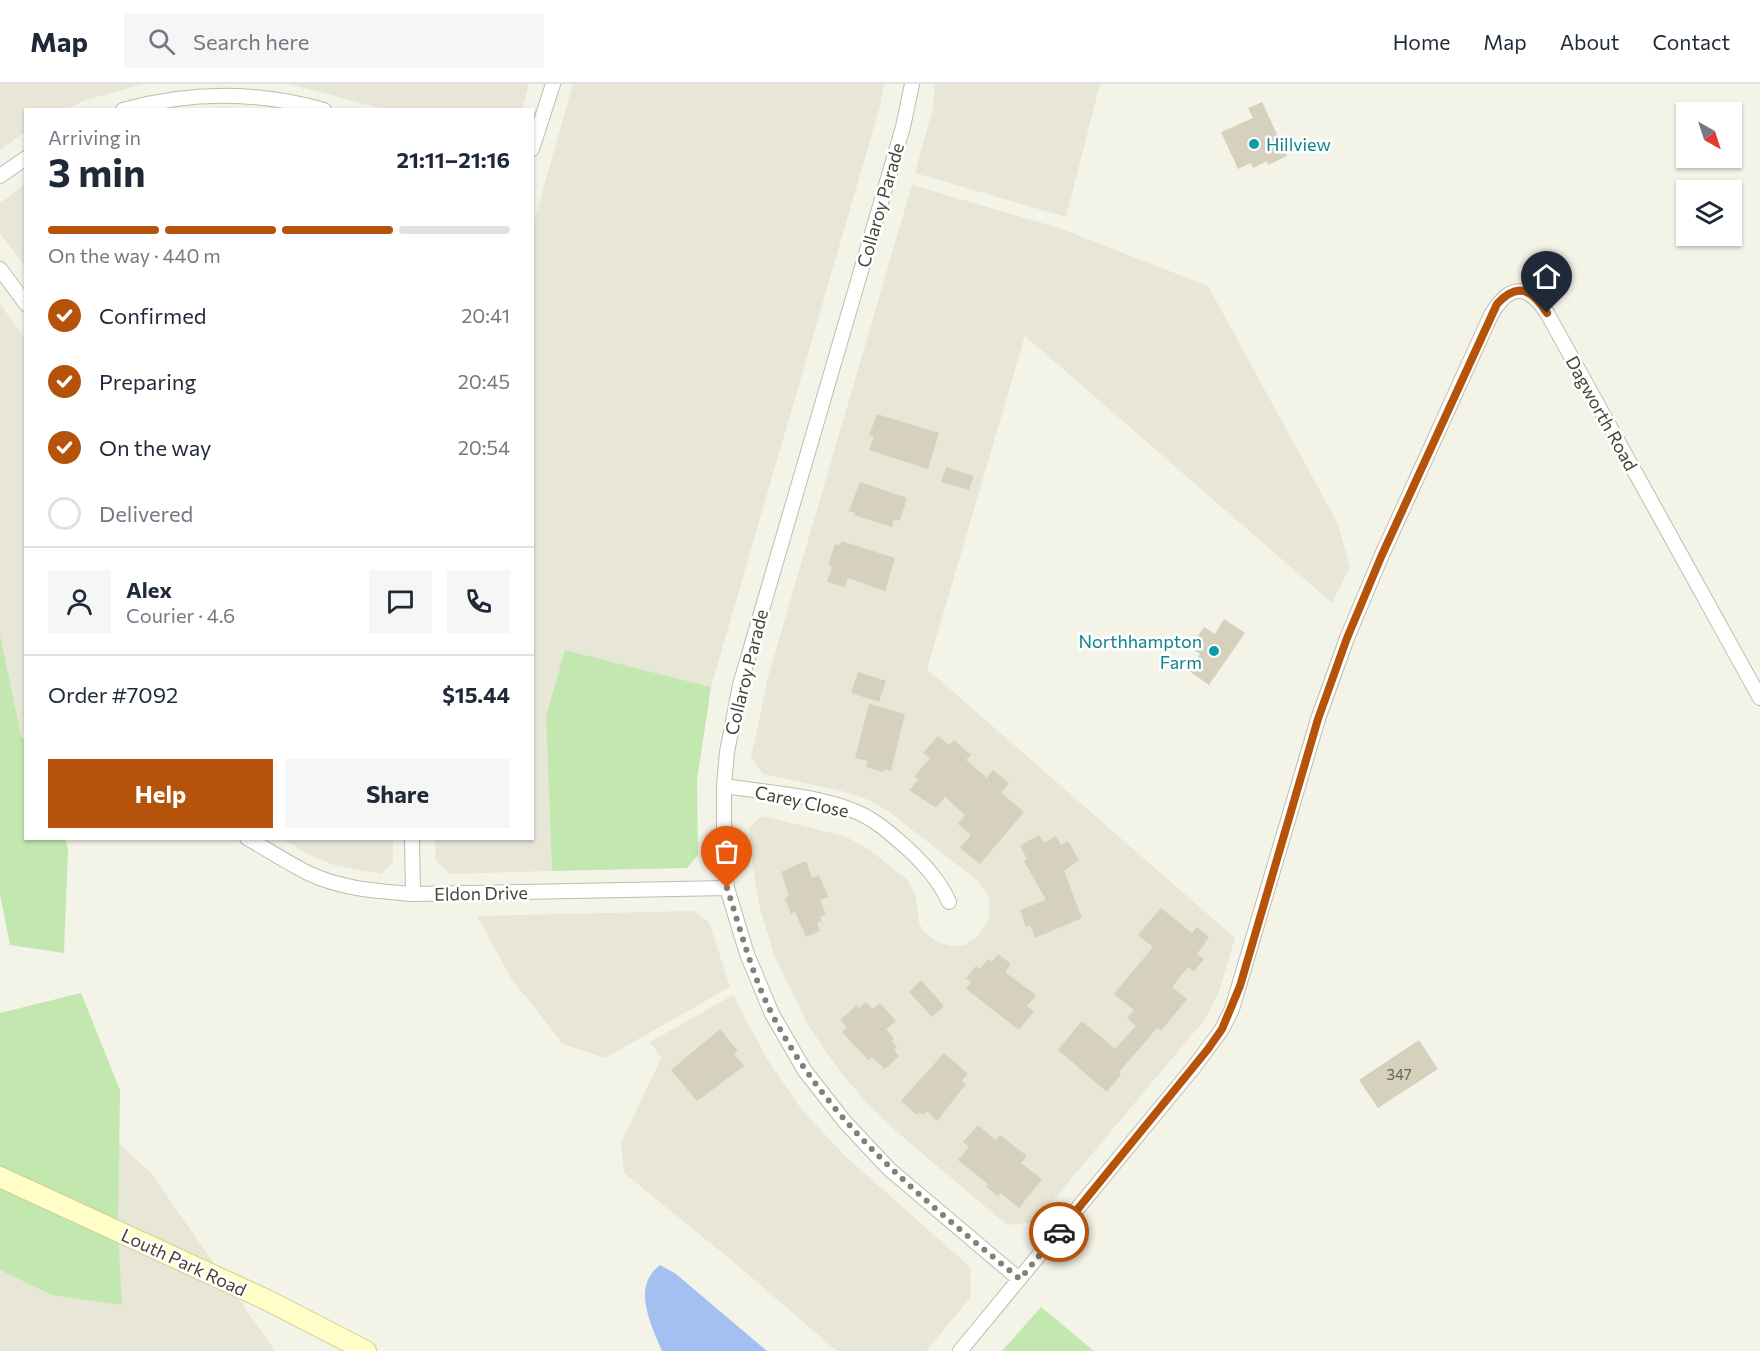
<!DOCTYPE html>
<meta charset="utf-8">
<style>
:root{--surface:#fff;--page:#f6f6f7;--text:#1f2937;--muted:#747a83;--line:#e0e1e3;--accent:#b45309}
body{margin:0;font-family:Commissioner,sans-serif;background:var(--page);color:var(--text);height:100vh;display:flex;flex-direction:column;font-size:22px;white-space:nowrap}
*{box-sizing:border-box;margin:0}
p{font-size:20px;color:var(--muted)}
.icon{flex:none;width:33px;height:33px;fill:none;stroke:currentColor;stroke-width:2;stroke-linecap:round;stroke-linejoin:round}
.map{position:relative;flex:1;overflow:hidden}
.panel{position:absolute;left:24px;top:24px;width:510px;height:732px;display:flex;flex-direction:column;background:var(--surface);border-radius:0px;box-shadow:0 2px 4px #0004}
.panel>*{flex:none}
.needle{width:39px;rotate:141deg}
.buttons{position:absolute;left:1676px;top:18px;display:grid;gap:12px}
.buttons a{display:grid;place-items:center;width:66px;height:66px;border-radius:0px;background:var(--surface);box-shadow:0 2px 4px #0004;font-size:30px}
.pin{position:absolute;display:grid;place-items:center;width:51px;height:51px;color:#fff;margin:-62px -26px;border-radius:50% 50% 50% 0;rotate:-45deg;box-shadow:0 0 6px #0007}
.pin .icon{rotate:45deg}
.courier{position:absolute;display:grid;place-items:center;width:60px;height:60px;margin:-30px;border:4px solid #b45309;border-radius:50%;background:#fff;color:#222;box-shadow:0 2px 8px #0007}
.headline em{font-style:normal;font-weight:700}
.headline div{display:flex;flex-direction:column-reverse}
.headline{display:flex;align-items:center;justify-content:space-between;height:102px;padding:0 24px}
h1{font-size:39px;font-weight:700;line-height:45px}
.bar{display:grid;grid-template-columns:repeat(4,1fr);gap:9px 6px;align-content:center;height:72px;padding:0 24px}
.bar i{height:8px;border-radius:4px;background:var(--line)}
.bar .current{background:var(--accent)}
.bar p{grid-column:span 4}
.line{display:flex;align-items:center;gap:15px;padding:0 24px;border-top:2px solid var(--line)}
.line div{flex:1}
.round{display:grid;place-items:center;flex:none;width:63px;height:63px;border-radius:0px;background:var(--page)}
ol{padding:0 24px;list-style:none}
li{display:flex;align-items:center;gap:18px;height:66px}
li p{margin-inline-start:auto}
li .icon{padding:6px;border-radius:50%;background:var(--accent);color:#fff;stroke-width:4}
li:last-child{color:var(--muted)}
li i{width:33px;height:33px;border:3px solid var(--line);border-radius:50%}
.cta{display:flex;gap:12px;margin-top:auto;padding:12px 24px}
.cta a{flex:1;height:69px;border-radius:0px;background:var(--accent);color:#fff;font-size:24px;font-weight:700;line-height:69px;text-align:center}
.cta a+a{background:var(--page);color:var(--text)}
header{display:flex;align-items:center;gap:36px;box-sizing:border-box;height:84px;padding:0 30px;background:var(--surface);border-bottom:2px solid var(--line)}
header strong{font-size:28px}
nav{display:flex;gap:33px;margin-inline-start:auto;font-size:21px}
.search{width:420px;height:54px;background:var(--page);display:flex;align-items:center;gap:15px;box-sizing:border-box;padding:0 21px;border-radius:0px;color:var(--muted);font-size:22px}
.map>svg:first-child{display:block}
.residential{fill:#e8e6d6}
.green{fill:#c2e8b0}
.water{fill:#a4c0f1}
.building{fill:#d6d1bd}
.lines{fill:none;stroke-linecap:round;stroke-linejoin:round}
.street-casing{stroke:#bfbdaa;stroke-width:16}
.secondary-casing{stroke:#d1cf95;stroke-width:22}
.street{stroke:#fff;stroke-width:14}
.secondary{stroke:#fffec7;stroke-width:20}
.done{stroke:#848174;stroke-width:6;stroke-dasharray:0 10.8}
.route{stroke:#b45309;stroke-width:8}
.culture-dot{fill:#0f9aa8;stroke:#fff;stroke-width:2}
.labels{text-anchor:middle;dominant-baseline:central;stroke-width:5;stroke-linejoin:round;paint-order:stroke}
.number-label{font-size:15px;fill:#6b6758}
.culture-label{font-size:18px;fill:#0d838f;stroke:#fff;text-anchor:start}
.street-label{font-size:18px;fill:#474436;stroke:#fff}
</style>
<header>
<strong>Map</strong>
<div class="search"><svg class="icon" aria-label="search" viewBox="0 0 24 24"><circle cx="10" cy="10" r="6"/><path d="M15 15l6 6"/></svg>Search here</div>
<nav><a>Home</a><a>Map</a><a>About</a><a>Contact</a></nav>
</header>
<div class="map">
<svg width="1760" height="1267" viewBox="0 0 1760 1267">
<rect width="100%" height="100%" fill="#f4f3e8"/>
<!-- residential -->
<path class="residential" d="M0,0H143L83,17L68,25L26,26L25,48L0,66Z
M290,0H529L522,25L387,26Z
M573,0H884L880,22L711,603L565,566L546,632L552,787L450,790L436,777L435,755L532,754L533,141Z
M935,0H1100L1066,133L915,89L933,24Z
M25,100V183L0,149V119Z
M912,101L1059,144L1208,202L1338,440L1350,483L1332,519L1025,252L927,585L1235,854L1219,908L1205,935L1035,1138L1007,1141L898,1049L863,1015L836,982L808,941L775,873L760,825L753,786L749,743L762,732L844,752L867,764L907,795L916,814L919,839L924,848L939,859L951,862L964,861L977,853L989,835V814L978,797L888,727L866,715L842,707L763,690L751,674L768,593Z
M0,220L25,254V652L21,651L0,550Z
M283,755H393V778L381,790L334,781L307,770Z
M694,827L709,838L730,903L605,974L563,960L511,894L477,832Z
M733,911L767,975L802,1026L845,1072L970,1183L971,1213L926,1267H837L736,1180L624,1089L621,1059L661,974L650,958Z
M0,950L151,1089L275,1267H0Z"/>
<!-- green -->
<path class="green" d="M0,550L21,651L25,657L26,754L65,755L68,765L64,869L10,861L0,810Z
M565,566L711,603L697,696L698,771L687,784L552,787L546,632Z
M81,909L120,1006L118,1148L122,1221L52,1211L0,1186V929Z
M1041,1223L1094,1267H1002Z"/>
<!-- water -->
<path class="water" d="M660,1181L676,1190L767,1267H662C651,1240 631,1203 660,1181Z"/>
<!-- building -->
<path class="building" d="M1262,18L1287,72L1268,81L1267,77L1253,84L1251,79L1238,85L1221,48L1253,34L1248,24Z
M877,330L939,349L928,385L869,366L874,352L869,351Z
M946,383L974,392L969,406L941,398Z
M860,398L907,414L900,437L894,435L892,443L854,431L855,429L849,427Z
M841,457L895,474L885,507L848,494L845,503L827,498L832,483L828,481L835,460L840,461Z
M1224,535L1245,549L1209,601L1189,587L1200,570L1190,563L1204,543L1215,550Z
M858,588L886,597L879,618L851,609Z
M869,620L905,630L891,687L884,685L883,688L866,683L868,677L855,674Z
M938,652L949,661L954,656L971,671L966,676L987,694L993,686L1009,699L1001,709L1024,728L980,780L960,764L971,751L958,740L965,731L945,713L936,724L909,706L919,695L914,693L930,674L923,669Z
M1039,751L1044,759L1056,752L1061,761L1068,757L1079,776L1064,787L1082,834L1035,854L1030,841L1026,843L1020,826L1046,816L1024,777L1027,775L1020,762Z
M806,777L812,794L819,791L828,813L820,816L826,830L820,833L822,837L817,839L820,847L806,853L795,828L791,830L785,814L789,812L781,788Z
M1161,824L1192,849L1197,843L1209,853L1197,870L1204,875L1194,887L1188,883L1172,903L1187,915L1161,947L1157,944L1119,988L1121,990L1107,1008L1058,966L1082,937L1115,965L1136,942L1127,934L1134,926L1114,910L1153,863L1138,851Z
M998,870L1011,880L1005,888L1036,911L1027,922L1034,927L1019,946L966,905L971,898L966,895L976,882L980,885L988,875L992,878Z
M921,896L944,922L932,933L909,908Z
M866,918L873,925L880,919L896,937L886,945L894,955L892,957L897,963L894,966L899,972L885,985L872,973L868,976L842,948L847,944L840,936L857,921L859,924Z
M720,945L738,967L734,970L744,982L697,1017L671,986Z
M1419,956L1438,985L1378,1024L1359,996Z
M944,969L968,990L962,997L966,1000L937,1037L927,1027L923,1031L919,1028L917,1031L901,1017Z
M978,1041L996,1056L1000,1051L1027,1072L1021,1079L1042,1095L1019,1124L1001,1109L998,1112L986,1103L988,1100L958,1076L969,1063L963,1058Z"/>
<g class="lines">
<!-- street casing -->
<g class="street-casing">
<path id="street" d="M912,0L903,43L740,601L727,668L724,702V776L727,804L747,870L772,930L805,987L845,1038L889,1085L1019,1195
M123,26C190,7 257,7 324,26
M532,65L553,0
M0,92L26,74
M0,185L26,220
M724,702C765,708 822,712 859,729C877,737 892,751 907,764C924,780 939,796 949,818
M247,754C268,766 288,779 308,789C341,805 377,807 413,810L727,804
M412,754L413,810
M960,1267L1194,983L1222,945L1232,925L1318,635L1347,554L1381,473L1491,231C1509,200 1527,199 1547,229L1760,614"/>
</g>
<!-- secondary casing -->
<g class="secondary-casing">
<path id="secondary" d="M0,1093L267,1216L366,1267"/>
</g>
<!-- street -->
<use href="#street" class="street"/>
<!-- secondary -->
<use href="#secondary" class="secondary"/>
</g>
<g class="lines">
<!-- done -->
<path class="done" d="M727,804C741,847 752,892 773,932C830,1042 926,1118 1020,1195L1059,1148"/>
<!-- route -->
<path class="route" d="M1059,1148L1208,965L1222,945L1240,902L1318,635L1347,554L1381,473L1497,220C1518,197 1532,206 1547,229"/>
</g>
<!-- markers -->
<g class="culture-dot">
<circle cx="1254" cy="60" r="6"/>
<circle cx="1214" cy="567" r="6"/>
</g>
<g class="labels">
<!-- number labels -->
<g class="number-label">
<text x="1399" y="990">347</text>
</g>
<!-- culture labels -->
<g class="culture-label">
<text x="1266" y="60">Hillview</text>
<text x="1202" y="557" text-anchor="end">Northhampton<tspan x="1202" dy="21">Farm</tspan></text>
</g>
<!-- street labels -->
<g class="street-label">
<text transform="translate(880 121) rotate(-74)">Collaroy Parade</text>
<text transform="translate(1602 329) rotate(61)">Dagworth Road</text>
<text transform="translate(746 588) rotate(-76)">Collaroy Parade</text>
<text transform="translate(802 717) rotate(12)">Carey Close</text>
<text transform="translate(481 809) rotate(-1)">Eldon Drive</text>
<text transform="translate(184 1178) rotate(25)">Louth Park Road</text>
</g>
</g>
</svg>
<div class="buttons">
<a><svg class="needle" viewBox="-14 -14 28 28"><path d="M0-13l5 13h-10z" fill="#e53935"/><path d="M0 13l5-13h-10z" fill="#747a83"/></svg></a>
<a><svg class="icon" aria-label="layers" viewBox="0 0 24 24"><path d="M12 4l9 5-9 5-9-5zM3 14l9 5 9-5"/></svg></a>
</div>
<div class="pin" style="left:727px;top:804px;background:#ea580c"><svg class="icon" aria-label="bag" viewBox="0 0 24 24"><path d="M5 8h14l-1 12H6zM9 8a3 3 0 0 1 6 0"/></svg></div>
<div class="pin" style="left:1547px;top:229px;background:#1f2937"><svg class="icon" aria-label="home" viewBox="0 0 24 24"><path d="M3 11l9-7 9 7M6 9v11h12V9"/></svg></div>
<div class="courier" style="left:1059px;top:1148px"><svg class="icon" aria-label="car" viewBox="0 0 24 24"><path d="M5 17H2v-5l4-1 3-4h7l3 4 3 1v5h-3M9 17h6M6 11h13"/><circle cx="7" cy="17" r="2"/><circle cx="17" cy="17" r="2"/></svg></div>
<section class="panel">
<div class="headline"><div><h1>3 min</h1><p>Arriving in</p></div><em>21:11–21:16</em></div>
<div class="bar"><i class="current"></i><i class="current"></i><i class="current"></i><i></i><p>On the way · 440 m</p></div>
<ol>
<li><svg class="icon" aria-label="check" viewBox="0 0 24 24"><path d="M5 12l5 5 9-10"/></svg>Confirmed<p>20:41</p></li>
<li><svg class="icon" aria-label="check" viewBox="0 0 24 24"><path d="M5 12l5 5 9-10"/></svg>Preparing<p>20:45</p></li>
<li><svg class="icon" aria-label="check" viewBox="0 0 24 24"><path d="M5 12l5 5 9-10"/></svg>On the way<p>20:54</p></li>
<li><i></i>Delivered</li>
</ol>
<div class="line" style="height:108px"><a class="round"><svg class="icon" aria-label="person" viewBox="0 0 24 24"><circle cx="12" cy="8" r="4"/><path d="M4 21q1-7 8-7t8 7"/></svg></a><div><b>Alex</b><p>Courier · 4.6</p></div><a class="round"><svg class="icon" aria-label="chat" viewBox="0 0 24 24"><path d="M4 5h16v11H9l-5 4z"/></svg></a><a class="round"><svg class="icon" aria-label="phone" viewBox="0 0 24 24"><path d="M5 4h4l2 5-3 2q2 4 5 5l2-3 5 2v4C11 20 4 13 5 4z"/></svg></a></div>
<div class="line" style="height:78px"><div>Order #7092</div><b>$15.44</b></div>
<div class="cta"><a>Help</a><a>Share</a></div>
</section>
</div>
